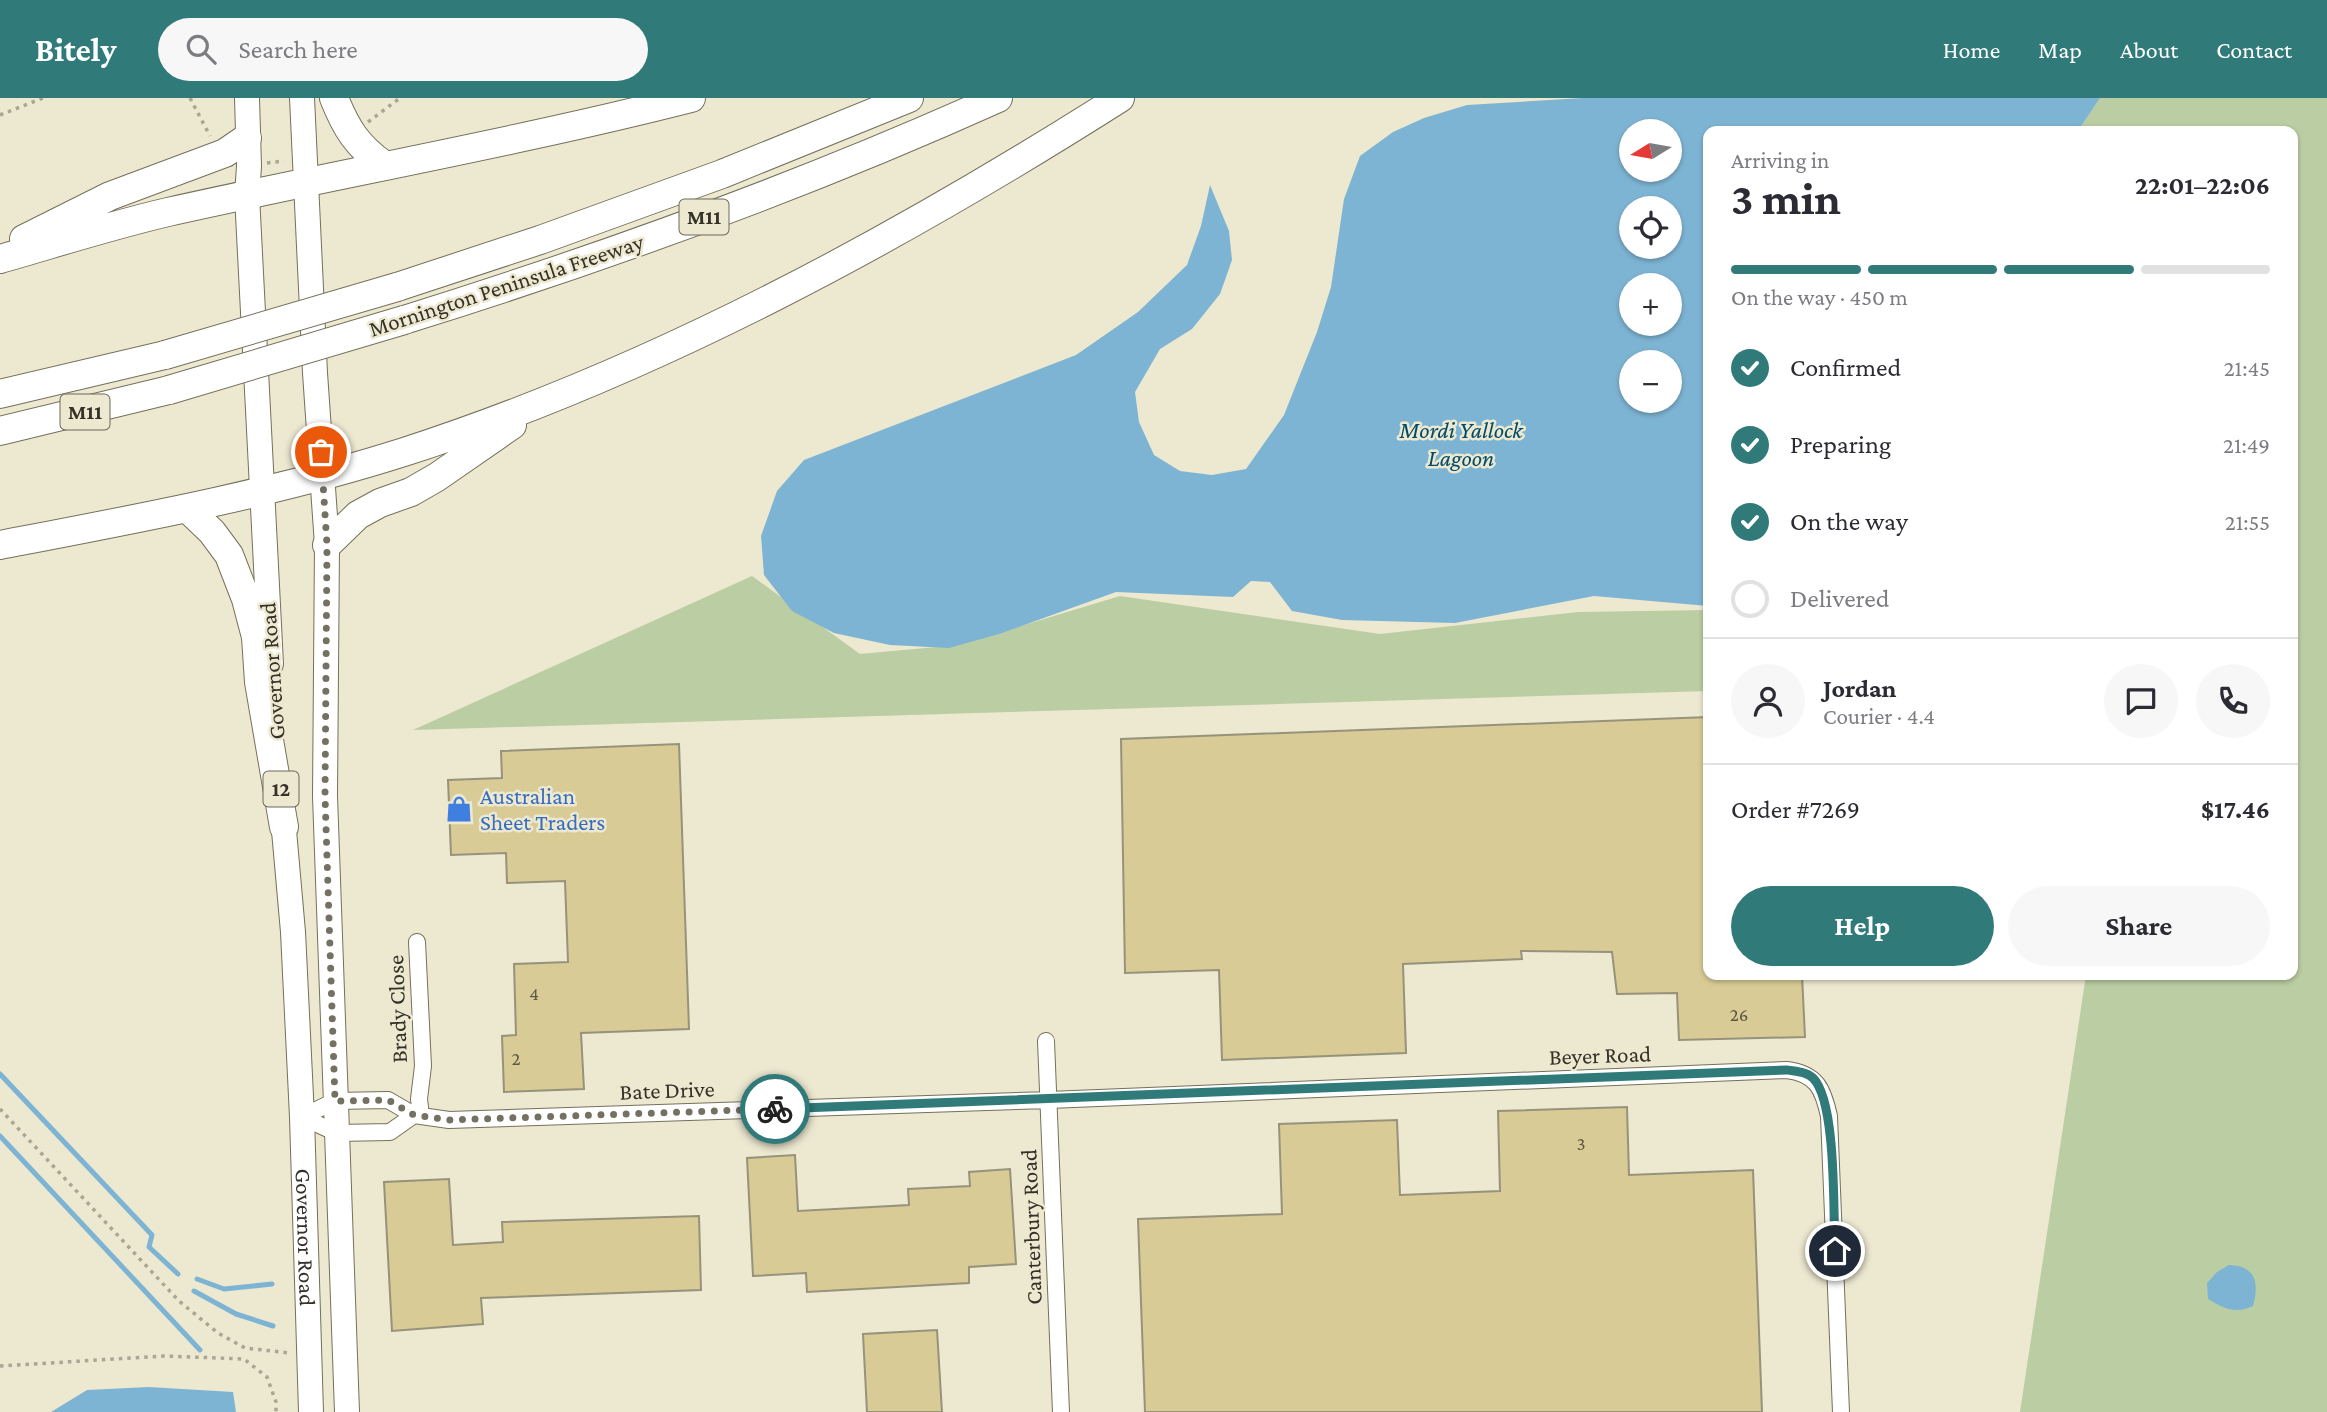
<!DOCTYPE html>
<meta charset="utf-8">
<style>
:root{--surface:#fff;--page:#f7f7f7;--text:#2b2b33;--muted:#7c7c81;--line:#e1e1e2;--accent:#317a7a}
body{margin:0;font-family:"Crimson Pro",serif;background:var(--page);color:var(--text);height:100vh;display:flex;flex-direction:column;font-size:26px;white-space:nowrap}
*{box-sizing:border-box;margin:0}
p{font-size:23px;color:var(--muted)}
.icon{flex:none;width:38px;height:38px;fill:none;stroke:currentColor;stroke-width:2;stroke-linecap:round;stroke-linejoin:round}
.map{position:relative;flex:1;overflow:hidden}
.sheet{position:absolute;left:1703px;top:28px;width:595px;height:854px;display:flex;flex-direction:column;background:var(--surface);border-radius:14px;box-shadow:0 2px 5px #0004}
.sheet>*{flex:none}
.needle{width:46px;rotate:259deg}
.controls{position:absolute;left:1619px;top:21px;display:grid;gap:14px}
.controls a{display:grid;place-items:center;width:63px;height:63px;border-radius:50%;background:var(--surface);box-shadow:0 2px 5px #0004;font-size:35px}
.pin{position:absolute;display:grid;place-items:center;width:60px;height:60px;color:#fff;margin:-30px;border:4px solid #fff;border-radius:50%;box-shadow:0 2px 7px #0007}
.courier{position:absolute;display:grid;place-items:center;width:70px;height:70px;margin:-35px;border:5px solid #317a7a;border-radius:50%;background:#fff;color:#222;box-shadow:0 2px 9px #0007}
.summary em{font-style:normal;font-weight:700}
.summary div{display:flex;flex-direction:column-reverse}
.summary{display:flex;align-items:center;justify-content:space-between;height:119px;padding:0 28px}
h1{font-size:46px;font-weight:700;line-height:52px}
.bar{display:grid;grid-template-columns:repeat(4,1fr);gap:10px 7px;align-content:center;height:84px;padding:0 28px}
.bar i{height:9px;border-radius:5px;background:var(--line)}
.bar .current{background:var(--accent)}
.bar p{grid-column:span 4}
.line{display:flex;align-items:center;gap:18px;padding:0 28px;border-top:2px solid var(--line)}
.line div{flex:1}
.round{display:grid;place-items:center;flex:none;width:74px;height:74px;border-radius:37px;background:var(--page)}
ol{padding:0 28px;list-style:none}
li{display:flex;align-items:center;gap:21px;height:77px}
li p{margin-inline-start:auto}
li .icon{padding:7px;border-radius:50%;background:var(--accent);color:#fff;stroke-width:4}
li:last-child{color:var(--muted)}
li i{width:38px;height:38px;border:4px solid var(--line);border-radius:50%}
.cta{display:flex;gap:14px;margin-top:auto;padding:14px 28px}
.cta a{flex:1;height:80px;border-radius:42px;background:var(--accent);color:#fff;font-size:28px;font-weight:700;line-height:80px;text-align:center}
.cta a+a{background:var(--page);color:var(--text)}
header{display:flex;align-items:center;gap:42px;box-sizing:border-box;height:98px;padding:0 35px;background:var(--accent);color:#fff}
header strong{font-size:33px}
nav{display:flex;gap:38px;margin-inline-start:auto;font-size:24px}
.search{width:490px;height:63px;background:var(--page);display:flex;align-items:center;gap:18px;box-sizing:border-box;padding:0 24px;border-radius:38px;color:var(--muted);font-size:26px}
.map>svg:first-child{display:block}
.green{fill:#bbcda2}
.water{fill:#7eb4d3;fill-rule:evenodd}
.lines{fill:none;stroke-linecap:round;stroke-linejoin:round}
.stream{stroke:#7eb4d3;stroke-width:5}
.building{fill:#d8cb95;stroke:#97927c;stroke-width:2}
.minor-casing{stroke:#75705b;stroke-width:18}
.primary-casing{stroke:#75705b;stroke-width:26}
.motorway-casing{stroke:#75705b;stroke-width:30}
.path{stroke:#aaa694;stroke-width:3.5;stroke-dasharray:3.5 5;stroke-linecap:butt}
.minor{stroke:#fff;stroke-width:16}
.primary{stroke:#fff;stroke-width:24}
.motorway{stroke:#fff;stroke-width:28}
.motorway-bridge-casing{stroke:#75705b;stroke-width:30;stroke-linecap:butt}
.motorway-bridge{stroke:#fff;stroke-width:28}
.done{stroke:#747163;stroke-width:7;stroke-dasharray:0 12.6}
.route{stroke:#317a7a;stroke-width:9}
.labels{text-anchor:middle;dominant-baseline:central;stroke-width:5;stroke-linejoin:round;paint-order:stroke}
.number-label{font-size:19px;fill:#5c5843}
.shield{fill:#ede8d0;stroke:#6b685a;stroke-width:2}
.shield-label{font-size:21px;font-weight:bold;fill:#333128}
.street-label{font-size:23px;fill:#333128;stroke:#ede8d0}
.shop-label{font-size:23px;fill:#366cbe;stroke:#ede8d0;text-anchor:start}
.water-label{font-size:24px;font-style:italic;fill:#014b6a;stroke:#ede8d0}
</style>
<header>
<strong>Bitely</strong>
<div class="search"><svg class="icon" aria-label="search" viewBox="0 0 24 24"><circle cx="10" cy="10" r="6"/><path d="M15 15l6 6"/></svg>Search here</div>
<nav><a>Home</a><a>Map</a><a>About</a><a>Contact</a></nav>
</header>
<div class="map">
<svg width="2327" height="1314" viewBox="0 0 2327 1314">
<rect width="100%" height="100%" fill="#ede8d0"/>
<!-- green -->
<path class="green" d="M2100,0H2327V1314H2020L2086,877H2292V33H2078Z
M752,478L860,556L958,547L1120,498L1380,536L1578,514L1708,512V593L413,632Z"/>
<!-- water -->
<path class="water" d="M1583,0H2100L2078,33H1708V508L1594,498L1455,525L1342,522L1292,513L1270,484L1251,483L1233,499L1116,494L999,536L949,550L890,547L834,535L792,513L764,477L761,438L777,393L804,362L1076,257L1138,214L1187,167L1201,128L1210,87L1229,133L1232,162L1220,196L1192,231L1160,251L1135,294L1139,324L1154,357L1180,373L1212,377L1246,371L1284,317L1317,234L1331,189L1344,101L1360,58L1393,34L1424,20L1467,7ZM1631,33H1670V72H1631ZM1631,110H1670V149H1631ZM1631,187H1670V226H1631ZM1631,264H1670V303H1631Z
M2229,1167C2257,1168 2259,1186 2253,1208C2236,1216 2224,1211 2208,1201L2207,1185L2217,1174Z
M149,1289L233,1294L236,1314H51L87,1292Z"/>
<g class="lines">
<!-- stream -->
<path class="stream" d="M0,976L152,1137L149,1149L178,1176
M0,1038L200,1252
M197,1181L224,1191L272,1186
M194,1193L236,1216L273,1228"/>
</g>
<!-- building -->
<path class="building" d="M1708,619V877H1802L1805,939L1679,942L1677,895L1617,896L1612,854L1521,853L1522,861L1403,866L1406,955L1222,962L1219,872L1125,875L1121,641Z
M679,646L689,931L581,935L584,991L504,994L502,938L516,937L514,866L568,864L565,783L507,785L506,755L451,757L448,682L502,680L501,653Z
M1627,1009L1629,1077L1753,1072L1762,1314H1145L1138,1121L1282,1116L1279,1026L1397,1022L1400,1097L1500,1093L1498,1013Z
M795,1057L798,1113L909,1107L908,1091L970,1088L969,1074L1010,1071L1016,1166L969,1169V1185L807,1194L806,1175L753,1178L747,1060Z
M449,1081L453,1147L503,1144L502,1124L699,1118L701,1192L481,1200L483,1226L392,1233L384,1084Z
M937,1232L942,1314H867L863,1236Z"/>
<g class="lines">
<!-- minor casing -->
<g class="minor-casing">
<path id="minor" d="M417,844L423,968L419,1001L421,1018
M1046,943L1061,1314
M302,1019L335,1003L388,1002L414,1017L449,1022L1049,1002L1787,972C1817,976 1823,991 1829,1018L1841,1314
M302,1019L337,1035L390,1034L414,1017"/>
</g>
<!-- primary casing -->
<g class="primary-casing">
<g id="primary">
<path d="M247,0L249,68L247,97L271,566"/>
<path d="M302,0L315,275L327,447L325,698L347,1314"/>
<path id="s1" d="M282,710L293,834L302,1019L311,1314"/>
</g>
</g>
<!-- motorway casing -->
<g class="motorway-casing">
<path id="motorway" d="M334,0C346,30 357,48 384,67
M24,141L110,98L225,55L247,40
M0,161C56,145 112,127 168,114C342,75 518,44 691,0
M397,189L540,142L722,76L909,0
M404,222C606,159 805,87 998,0
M0,296L165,257
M0,333L169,292
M188,411L212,434L229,457L246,501L256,539L259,584L284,729
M0,447C136,421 272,396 404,354C655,273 898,141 1120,0
M327,447L358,417L380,405L411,394L437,379L512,327"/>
</g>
<!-- path -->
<path class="path" d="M190,0L210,38
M0,17L43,0
M368,24L400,0
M267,65L284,63
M0,1011L179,1203L218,1235L245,1250L290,1255
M0,1268L164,1258L244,1261L267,1279L276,1304V1314"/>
<!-- minor -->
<use href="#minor" class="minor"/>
<!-- primary -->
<use href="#primary" class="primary"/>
<!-- motorway -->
<use href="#motorway" class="motorway"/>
<!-- motorway-bridge casing -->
<g class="motorway-bridge-casing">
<path id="motorway-bridge" d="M165,257L397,189
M169,292L404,222"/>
</g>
<!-- motorway-bridge -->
<use href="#motorway-bridge" class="motorway-bridge"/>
</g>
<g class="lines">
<!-- done -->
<path class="done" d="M321,354L327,447L325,698L335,1003L388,1002L414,1017L449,1022L775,1011"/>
<!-- route -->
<path class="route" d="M775,1011L1787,972C1796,973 1807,974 1813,980C1837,1004 1833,1116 1835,1153"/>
</g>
<!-- icons -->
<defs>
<g id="shop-bare" transform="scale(2.1)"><path d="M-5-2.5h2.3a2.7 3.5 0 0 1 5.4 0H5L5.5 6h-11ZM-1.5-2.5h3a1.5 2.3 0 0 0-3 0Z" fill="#3f7fe0" stroke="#ede8d0" stroke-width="2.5" paint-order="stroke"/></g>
</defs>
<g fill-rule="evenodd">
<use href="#shop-bare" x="459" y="711"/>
</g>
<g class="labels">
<!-- number labels -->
<g class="number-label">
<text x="534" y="895">4</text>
<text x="1739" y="916">26</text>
<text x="516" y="960">2</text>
<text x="1581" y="1045">3</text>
</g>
<!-- shield labels -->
<g class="shield">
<rect x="679.5" y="101.5" width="49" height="35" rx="5"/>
<rect x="60.5" y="296.5" width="49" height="35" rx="5"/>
<rect x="263.5" y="673.5" width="35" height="35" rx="5"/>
</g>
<g class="shield-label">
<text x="704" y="119">M11</text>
<text x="85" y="314">M11</text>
<text x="281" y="691">12</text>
</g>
<!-- street labels -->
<g class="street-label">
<text transform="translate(506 187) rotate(-18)">Mornington Peninsula Freeway</text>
<text transform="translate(272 573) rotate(-94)">Governor Road</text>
<text transform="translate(397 911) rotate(-92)">Brady Close</text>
<text transform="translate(1600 957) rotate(-2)">Beyer Road</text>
<text transform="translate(667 992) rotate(-2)">Bate Drive</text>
<text transform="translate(1031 1129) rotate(-92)">Canterbury Road</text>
<text stroke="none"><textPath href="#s1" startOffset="430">Governor Road</textPath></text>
</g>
<!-- shop labels -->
<g class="shop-label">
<text x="480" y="698">Australian<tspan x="480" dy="26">Sheet Traders</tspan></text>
</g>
<!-- water labels -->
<g class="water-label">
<text x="1461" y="331">Mordi Yallock<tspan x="1461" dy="28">Lagoon</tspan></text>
</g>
</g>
</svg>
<div class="controls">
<a><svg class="needle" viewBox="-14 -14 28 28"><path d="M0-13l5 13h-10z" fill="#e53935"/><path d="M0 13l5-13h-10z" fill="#7c7c81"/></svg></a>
<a><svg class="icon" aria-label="locate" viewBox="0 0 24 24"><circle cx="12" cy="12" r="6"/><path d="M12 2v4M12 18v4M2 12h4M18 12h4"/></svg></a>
<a>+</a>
<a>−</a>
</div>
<div class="pin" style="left:321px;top:354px;background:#ea580c"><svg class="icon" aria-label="bag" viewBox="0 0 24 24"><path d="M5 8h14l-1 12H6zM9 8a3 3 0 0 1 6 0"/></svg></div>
<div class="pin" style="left:1835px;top:1153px;background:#1f2937"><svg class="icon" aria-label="home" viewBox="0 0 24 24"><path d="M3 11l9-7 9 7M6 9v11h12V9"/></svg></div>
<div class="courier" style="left:775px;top:1011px"><svg class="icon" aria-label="bike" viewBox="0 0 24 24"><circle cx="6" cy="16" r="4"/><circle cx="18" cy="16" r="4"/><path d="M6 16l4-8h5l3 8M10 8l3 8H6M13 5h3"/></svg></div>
<section class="sheet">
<div class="summary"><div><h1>3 min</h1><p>Arriving in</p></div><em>22:01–22:06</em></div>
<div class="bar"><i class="current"></i><i class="current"></i><i class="current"></i><i></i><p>On the way · 450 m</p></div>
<ol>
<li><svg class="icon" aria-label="check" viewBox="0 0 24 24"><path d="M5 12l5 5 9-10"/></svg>Confirmed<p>21:45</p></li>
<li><svg class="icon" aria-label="check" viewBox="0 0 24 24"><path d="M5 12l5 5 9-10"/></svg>Preparing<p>21:49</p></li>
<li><svg class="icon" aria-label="check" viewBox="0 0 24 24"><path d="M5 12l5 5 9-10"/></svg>On the way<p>21:55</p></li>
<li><i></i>Delivered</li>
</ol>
<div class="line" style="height:126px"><a class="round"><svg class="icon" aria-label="person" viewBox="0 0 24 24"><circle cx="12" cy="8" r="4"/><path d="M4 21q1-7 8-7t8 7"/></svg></a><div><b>Jordan</b><p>Courier · 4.4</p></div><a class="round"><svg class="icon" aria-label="chat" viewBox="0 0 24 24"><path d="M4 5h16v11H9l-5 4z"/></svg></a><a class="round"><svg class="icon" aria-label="phone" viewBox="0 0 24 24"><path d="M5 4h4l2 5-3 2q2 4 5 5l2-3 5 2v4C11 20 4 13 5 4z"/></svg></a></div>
<div class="line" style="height:91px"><div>Order #7269</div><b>$17.46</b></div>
<div class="cta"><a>Help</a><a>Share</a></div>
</section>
</div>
